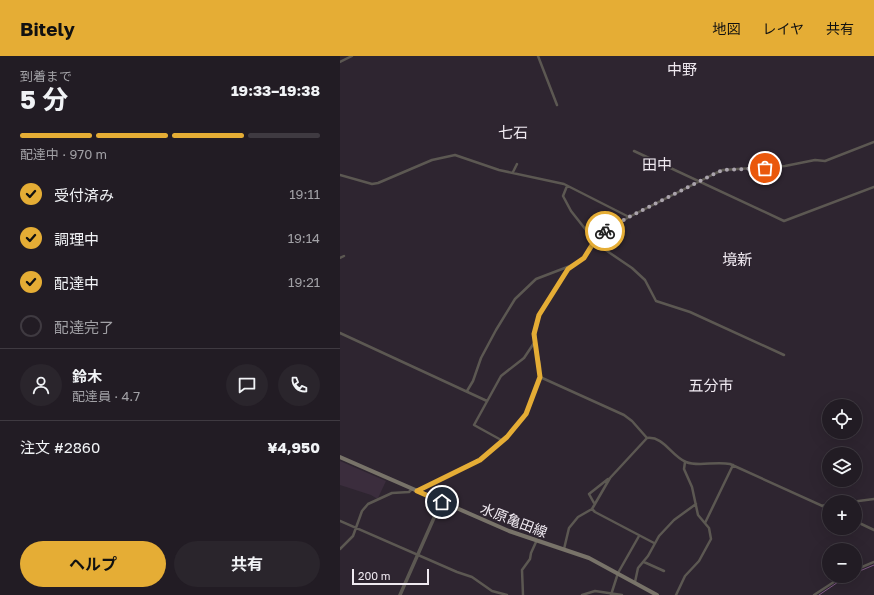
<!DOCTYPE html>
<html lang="ja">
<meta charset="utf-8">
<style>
:root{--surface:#221c24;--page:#2a252c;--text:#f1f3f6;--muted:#a2a1a6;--line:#3f3a41;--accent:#e5ad35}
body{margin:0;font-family:"Golos Text","Noto Sans JP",sans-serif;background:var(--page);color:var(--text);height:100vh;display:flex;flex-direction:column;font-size:15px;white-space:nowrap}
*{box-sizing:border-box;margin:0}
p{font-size:13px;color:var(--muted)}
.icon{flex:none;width:22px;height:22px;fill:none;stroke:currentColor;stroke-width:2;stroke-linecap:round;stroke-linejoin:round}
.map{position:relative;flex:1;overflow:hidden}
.details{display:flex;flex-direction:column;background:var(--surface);width:340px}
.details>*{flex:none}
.controls{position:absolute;left:482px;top:343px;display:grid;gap:8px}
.controls a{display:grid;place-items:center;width:40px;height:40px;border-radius:50%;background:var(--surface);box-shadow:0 4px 16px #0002,0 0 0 1px var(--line);font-size:20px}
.scale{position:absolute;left:12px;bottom:10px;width:77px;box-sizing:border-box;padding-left:4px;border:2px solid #efe9f0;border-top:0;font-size:11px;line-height:14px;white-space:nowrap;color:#efe9f0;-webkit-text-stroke:3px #2e2530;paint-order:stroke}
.pin{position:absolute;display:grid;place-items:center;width:34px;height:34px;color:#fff;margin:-17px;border:2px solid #fff;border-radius:50%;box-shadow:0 1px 4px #0007}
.courier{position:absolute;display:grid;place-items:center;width:40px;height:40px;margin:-20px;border:3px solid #e5ad35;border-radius:50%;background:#fff;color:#222;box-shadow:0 1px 5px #0007}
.overview em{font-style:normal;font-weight:700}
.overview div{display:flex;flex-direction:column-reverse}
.overview{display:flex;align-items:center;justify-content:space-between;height:68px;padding:0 20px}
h1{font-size:26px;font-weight:700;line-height:30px}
.bar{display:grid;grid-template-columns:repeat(4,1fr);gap:6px 4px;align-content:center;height:48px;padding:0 20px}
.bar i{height:5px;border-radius:3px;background:var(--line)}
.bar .on{background:var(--accent)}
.bar p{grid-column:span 4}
.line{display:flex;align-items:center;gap:10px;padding:0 20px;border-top:1px solid var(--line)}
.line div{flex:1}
.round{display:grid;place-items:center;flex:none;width:42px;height:42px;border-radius:21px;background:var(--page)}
ol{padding:0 20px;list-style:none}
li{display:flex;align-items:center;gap:12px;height:44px}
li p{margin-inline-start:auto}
li .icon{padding:4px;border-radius:50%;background:var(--accent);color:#111;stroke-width:4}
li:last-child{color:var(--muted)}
li i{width:22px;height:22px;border:2px solid var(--line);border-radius:50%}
.cta{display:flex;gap:8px;margin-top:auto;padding:8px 20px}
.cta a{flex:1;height:46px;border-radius:24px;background:var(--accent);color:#111;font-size:16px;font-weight:700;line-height:46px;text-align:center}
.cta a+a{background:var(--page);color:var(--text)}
header{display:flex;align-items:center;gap:24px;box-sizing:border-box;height:56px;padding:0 20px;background:var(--accent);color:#111}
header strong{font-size:19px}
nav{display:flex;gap:22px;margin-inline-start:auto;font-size:14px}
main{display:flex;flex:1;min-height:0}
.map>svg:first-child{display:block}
.built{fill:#3b2d3d}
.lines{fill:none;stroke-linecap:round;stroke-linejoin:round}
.stream{stroke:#815987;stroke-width:1}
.minor{stroke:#5c5852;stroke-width:2.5}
.tertiary{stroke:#5c5852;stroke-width:3.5}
.secondary{stroke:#787369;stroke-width:4}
.done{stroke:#aba4ad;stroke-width:4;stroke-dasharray:0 7.2}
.route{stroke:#e5ad35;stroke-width:5}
.labels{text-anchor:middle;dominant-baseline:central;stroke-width:3.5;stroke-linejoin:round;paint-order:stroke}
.street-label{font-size:14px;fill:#efe9f0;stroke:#2e2530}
.neighbourhood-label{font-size:15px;fill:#efe9f0;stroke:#2e2530}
</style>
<header>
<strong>Bitely</strong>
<nav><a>地図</a><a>レイヤ</a><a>共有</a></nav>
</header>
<main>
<section class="details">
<div class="overview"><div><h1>5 分</h1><p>到着まで</p></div><em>19:33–19:38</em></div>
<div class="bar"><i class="on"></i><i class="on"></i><i class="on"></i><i></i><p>配達中 · 970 m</p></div>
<ol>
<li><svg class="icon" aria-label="check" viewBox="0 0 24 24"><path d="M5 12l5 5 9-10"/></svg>受付済み<p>19:11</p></li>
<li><svg class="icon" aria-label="check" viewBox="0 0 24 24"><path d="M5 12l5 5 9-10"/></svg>調理中<p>19:14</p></li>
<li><svg class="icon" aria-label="check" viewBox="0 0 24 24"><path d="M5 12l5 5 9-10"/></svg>配達中<p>19:21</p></li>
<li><i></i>配達完了</li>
</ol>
<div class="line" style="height:72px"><a class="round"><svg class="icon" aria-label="person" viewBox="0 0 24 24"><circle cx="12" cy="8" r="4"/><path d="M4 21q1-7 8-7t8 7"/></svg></a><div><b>鈴木</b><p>配達員 · 4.7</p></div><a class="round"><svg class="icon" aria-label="chat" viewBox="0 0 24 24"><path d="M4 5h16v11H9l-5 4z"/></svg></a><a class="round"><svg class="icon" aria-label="phone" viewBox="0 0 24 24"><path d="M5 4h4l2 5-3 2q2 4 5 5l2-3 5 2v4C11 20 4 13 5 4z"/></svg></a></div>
<div class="line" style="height:52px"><div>注文 #2860</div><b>¥4,950</b></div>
<div class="cta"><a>ヘルプ</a><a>共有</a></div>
</section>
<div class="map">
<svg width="534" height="539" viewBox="0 0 534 539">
<rect width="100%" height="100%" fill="#2e2530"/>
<!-- built -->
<path class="built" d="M0,405L46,425L38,442H36L31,439L0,429Z"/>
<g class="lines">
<!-- stream -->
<path class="stream" d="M515,517L534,509
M479,539L507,520"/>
<!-- minor -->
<path class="minor" d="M198,0L217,49
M0,6L12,0
M294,95L444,165L534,131
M173,116L177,108
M0,119L32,128L38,127L92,104L115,99L159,114L224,128L289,161
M227,130L223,140L231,155L246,174L267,195L292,212L305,224L316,245L350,256L444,299
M0,202L4,200
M0,277L147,345
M200,321L284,359L292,365L307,382
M127,335L133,325L141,302L156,274L175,243L196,223L230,210L244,202L259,179L289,161L376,117L383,114L445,110L475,104L485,105L534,86
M163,385L134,369L161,320L184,302L194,287
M77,435L140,404L167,381L186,358L200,321V310L195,286L196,268L202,254L229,212
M511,446L534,443
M254,447L249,438L268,423
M482,450L489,448
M252,453L255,456L314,487
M0,465L117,516L132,521L152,535L167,539
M515,465L534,474
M365,467L393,409
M0,493L13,480L22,455L28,448L52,437L69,436L72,433
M224,493L229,472L238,461L252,453L270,422L307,382C324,380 331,400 346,406C358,411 375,405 390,408L489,453
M304,506L324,515
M515,514L534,506
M295,526L298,512L308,500L319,480L334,464L356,448
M183,539L182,514L190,503L191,497L196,486
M242,539L255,535L282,539
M271,539L278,517L299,480
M336,539L345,520L359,505L371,483L369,472L358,459L352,431L344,413L345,406
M474,539L503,520"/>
<!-- tertiary -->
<path class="tertiary" d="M60,539L101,446"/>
<!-- secondary -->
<path class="secondary" d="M0,401L169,475L249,502L317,539"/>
</g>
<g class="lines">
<!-- done -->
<path class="done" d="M265,175L289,161L376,117L383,114L425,112"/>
<!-- route -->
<path class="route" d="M102,446L77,435L140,404L167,381L186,358L200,321L194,278L199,259L228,213L244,202L257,181L265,175"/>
</g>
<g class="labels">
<!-- street labels -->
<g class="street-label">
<text transform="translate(174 464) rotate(21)">水原亀田線</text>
</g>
<!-- neighbourhood labels -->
<g class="neighbourhood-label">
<text x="342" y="13">中野</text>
<text x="173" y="76">七石</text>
<text x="317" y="108">田中</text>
<text x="397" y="203">境新</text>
<text x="371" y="329">五分市</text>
</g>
</g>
</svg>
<div class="controls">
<a><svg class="icon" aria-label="locate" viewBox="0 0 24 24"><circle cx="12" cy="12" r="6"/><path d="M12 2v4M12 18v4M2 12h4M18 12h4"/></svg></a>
<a><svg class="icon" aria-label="layers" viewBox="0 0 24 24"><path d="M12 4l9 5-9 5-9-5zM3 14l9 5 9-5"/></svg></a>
<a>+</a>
<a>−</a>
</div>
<div class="scale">200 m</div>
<div class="pin" style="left:425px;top:112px;background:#ea580c"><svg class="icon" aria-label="bag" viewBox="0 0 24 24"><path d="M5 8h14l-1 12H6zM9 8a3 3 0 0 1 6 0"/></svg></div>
<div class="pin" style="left:102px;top:446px;background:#1f2937"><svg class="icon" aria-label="home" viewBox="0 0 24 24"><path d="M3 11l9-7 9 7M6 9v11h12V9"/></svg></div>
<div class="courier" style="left:265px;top:175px"><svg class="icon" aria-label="bike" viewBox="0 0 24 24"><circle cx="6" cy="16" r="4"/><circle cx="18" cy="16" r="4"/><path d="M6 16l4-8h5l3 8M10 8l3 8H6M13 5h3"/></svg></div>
</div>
</main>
